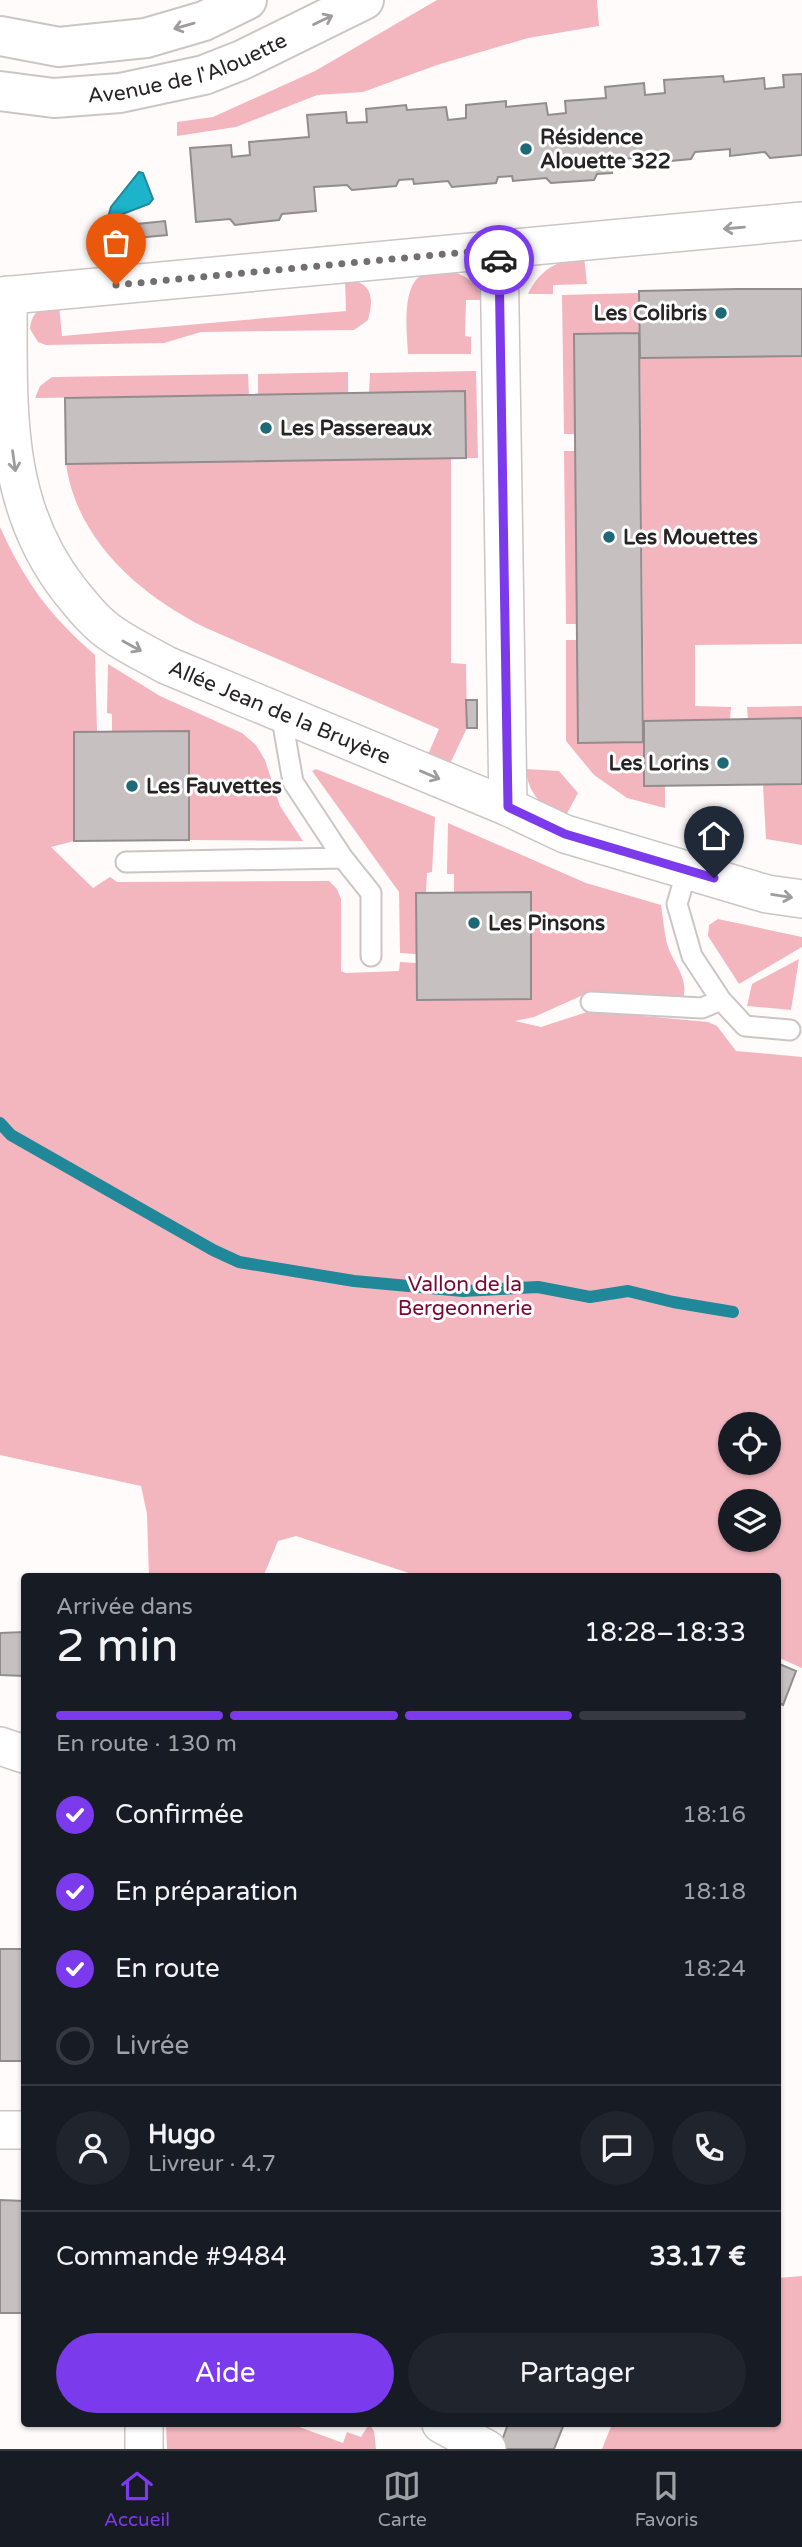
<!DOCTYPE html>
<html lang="fr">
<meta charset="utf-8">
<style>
:root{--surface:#171b24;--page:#20242c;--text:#f1f3f6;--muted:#9ea1a6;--line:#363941;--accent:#7c3aed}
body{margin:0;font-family:"Varela Round",sans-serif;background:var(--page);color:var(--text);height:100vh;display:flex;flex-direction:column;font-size:26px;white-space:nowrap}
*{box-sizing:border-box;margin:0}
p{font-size:23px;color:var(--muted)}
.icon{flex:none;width:38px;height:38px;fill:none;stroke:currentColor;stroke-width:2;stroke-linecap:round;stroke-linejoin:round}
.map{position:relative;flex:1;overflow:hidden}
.sheet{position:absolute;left:21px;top:1573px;width:760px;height:854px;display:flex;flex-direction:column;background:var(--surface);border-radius:7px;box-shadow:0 2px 5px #0004}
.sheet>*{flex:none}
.buttons{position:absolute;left:718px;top:1412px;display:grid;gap:14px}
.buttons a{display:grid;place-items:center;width:63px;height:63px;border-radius:50%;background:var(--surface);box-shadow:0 2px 5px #0004;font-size:35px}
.pin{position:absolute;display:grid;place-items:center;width:60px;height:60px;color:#fff;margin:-72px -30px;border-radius:50% 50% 50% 0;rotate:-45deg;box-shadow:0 0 7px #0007}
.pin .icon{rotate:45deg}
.courier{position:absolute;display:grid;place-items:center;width:70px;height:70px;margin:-35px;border:5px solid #7c3aed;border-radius:50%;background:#fff;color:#222;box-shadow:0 2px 9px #0007}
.head em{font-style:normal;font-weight:600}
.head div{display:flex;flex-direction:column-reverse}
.head{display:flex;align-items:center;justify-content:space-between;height:119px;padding:0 35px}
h1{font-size:46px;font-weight:600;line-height:52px}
.bar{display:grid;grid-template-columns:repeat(4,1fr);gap:10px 7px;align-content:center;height:84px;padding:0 35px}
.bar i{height:9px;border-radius:5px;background:var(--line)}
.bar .current{background:var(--accent)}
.bar p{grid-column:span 4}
.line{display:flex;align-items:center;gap:18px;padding:0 35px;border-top:2px solid var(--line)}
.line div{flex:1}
.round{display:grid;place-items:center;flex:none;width:74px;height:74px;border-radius:37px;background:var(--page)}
ol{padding:0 35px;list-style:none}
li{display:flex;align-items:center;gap:21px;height:77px}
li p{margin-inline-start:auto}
li .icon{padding:7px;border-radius:50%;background:var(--accent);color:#fff;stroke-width:4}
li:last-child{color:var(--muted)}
li i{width:38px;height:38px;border:4px solid var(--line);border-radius:50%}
.cta{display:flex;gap:14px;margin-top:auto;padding:14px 35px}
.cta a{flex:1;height:80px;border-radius:42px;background:var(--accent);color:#fff;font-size:28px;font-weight:600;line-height:80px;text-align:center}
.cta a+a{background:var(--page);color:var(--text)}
.menu{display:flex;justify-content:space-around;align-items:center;height:98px;border-top:2px solid var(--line);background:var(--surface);font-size:19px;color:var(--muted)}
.menu a{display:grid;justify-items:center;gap:4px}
.menu .current{color:var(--accent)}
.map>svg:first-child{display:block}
.green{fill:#f3b6bf;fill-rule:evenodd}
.water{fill:#1db3cb;stroke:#208899;stroke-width:2}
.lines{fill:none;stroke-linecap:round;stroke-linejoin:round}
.stream{stroke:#208899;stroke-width:12}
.building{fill:#c7c0c1;stroke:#928c8d;stroke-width:2}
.lane-casing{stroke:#ccc5c6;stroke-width:23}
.street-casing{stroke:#ccc5c6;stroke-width:40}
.primary-casing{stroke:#ccc5c6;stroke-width:42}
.lane{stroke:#fff;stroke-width:19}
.street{stroke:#fff;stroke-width:37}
.primary{stroke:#fff;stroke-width:38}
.oneway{stroke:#9e9c9d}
.done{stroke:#736f70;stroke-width:7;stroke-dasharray:0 12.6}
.route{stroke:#7c3aed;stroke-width:9}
.poi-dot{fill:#1f6875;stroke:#fff;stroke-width:2.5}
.labels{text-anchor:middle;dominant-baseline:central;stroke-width:6;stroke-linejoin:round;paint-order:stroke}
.street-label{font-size:21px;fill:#272425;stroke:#fff}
.poi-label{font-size:21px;font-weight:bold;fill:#272425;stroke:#fff;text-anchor:start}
.park-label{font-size:21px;fill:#7d0532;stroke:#fff}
</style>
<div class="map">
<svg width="802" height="2449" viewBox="0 0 802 2449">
<rect width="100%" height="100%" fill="#fffbfb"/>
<!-- green -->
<path class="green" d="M437,0H597L599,26L528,38L437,65L363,92L317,95L236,127L177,136V122L213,117L315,71Z
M584,257L587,284L553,285V294H528C540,269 558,260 584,257Z
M444,269C463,274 477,281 485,300H466L465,336L471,337V354H408C407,334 401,286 422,275C428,271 437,271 444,269Z
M345,280C373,281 374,298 368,320L354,330L201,332L164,343L46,345L38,342L30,329C32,310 41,308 59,305L62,336L346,311Z
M639,293V333L574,334L575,434H564L562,295Z
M802,356V644L695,645V706L731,707L730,719L644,721L640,358Z
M476,371L478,458H466L465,391L369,393L370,373Z
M348,372V393L258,395V374Z
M248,374L249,395L35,398L40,386L52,377Z
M564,451H575L577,624H566Z
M451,458V663L466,664L467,728L448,768L426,759L439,729L206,628C140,595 77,541 66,464Z
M0,527C25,582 49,615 95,655L97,732L74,733V841L51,847L93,888L110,877L117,882L329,881L337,889L341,899V971L346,973L399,971L400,962L417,963V1000L531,999V893L454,892V874H447L448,823L586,883L661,905C663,918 664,931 667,944C673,964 691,980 682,1001L592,991L534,1017L515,1021L541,1027L590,1011L708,1022L717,1026L736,1051L802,1057V1668L777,1657V1577H421L296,1536L278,1541L263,1577H149L147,1514L141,1486L0,1455ZM730,1424H768V1463H730ZM730,1502H768V1540H730Z
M566,640H577L578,743L643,742L644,786H665V808L627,798L594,775L566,741Z
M108,664L160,696L242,733L256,745L265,760L280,806L303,841L189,840V732L112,731V714L107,713Z
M802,706V718L748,719L747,707Z
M316,769L435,817L432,872L427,873L426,892L416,893V954L400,953L399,892L312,771Z
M526,769L559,771L578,793L564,819C543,807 528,795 526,769Z
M802,784V845L766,839L763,785Z
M718,919L802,937V947L739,984L708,936L709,925Z
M799,959L791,1010L747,1006L752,984Z
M802,2276V2449H602L612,2424H777V2278Z
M166,2424H291L343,2443L347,2432L361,2437L369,2424L374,2431L376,2449H167Z"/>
<!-- water -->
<path class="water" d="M139,172L143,173L153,199L149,204L115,217L109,214L111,207Z"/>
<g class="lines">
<!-- stream -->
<path class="stream" d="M0,1123L11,1135L213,1250L239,1262L354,1281L463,1291L538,1287L590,1297L628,1291L673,1302L733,1312"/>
</g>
<!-- building -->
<path class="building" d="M802,74V155L770,158L765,152L730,156V149L695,152L691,159L650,163L645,157L612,160V173L597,174L594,180L551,183L546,178L513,181L512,176L498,177L496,183L452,187L448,181L414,184L413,179L399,180L396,186L352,190L347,185L314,187L316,211L282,214L279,220L235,225L230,219L196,222L190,148L231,145L232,157L250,155L249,142L309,137L307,115L346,112L347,123L367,122L366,109L406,105L407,110L446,107L448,120L466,118V105L506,101V107L546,103L548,115L566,113L565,101L606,98L605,87L644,83L645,95L665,93L664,80L723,76L724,82L764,78L765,89L784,87L783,75Z
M165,221L167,235L137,238V224Z
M738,289H802V356L640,358L639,291Z
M639,333L643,742L578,743L574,334Z
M465,391L466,458L66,464L65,398Z
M466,700H477V728H467Z
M802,718V784L644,786V721Z
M189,731V840L74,841V732Z
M531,892V999L417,1000L416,893Z
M24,1632V1676L0,1675V1633Z
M777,1663L796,1671L783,1705L777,1702Z
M0,1949H24V2061H0Z
M0,2200L24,2201V2313H0Z
M508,2424H564L554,2449H499Z"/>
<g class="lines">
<!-- lane casing -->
<g class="lane-casing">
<path id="lane" d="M281,713L293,782L343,858L371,893V956
M126,862L343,858
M687,870L677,904L692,956L721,1000L745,1026L790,1030
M591,1002L702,1008L721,1000"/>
</g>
<!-- street casing -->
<g class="street-casing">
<g id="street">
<path d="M499,249L508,807"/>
<path id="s1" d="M8,295C9,402 0,502 70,591C83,607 97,625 115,636C131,647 149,655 166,665L508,807L565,834L767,894L802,899"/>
<path d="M0,296L802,221"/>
<path d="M0,1746L24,1754"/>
<path d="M0,2130H24"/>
<path d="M441,2424L487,2449"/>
<path d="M144,2449V2424"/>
</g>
</g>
<!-- primary casing -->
<g class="primary-casing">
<g id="primary">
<path d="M0,36L59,47L146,38L204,21L247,0"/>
<path id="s2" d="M0,91L54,98L120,93L204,75L242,60L364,0"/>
</g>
</g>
<!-- lane -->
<use href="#lane" class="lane"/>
<!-- street -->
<use href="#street" class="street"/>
<!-- primary -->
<use href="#primary" class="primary"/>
</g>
<!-- one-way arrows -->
<defs><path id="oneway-shaft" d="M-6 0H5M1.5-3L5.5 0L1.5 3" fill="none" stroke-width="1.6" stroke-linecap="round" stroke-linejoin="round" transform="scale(1.75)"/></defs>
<g class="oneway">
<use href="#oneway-shaft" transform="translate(323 20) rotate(-26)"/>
<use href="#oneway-shaft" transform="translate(184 26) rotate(164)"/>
<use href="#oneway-shaft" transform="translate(734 228) rotate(175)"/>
<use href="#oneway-shaft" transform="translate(14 461) rotate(82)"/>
<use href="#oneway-shaft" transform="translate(132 646) rotate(29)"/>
<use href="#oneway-shaft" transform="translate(430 775) rotate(23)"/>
<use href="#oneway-shaft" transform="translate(782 896) rotate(9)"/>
</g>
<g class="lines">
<!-- done -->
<path class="done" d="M116,285L499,249V260"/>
<!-- route -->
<path class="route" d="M499,260L508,807L565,834L714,878"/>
</g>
<!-- markers -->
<g class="poi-dot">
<circle cx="526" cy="149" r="7"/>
<circle cx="721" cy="313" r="7"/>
<circle cx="266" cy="428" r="7"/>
<circle cx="609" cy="537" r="7"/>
<circle cx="723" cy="763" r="7"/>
<circle cx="132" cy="786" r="7"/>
<circle cx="474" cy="923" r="7"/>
</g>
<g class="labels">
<!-- street labels -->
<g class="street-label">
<text stroke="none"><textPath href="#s2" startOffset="192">Avenue de l'Alouette</textPath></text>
<text stroke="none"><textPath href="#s1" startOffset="555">Allée Jean de la Bruyère</textPath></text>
</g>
<!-- poi labels -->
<g class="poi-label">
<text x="540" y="137">Résidence<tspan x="540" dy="24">Alouette 322</tspan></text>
<text x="707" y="313" text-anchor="end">Les Colibris</text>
<text x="280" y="428">Les Passereaux</text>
<text x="623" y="537">Les Mouettes</text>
<text x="709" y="763" text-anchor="end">Les Lorins</text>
<text x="146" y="786">Les Fauvettes</text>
<text x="488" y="923">Les Pinsons</text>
</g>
<!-- park labels -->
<g class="park-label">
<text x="465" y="1284">Vallon de la<tspan x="465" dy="24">Bergeonnerie</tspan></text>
</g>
</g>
</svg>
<div class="buttons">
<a><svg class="icon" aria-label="locate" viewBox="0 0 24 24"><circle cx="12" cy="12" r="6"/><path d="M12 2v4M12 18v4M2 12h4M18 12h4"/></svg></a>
<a><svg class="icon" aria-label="layers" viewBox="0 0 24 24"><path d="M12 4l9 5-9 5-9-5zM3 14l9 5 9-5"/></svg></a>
</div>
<div class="pin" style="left:116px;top:285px;background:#ea580c"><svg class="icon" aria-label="bag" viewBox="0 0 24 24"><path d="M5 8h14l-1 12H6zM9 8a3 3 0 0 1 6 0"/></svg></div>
<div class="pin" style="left:714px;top:878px;background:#1f2937"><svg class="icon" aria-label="home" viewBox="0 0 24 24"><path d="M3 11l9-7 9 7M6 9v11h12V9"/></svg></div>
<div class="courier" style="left:499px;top:260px"><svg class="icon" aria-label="car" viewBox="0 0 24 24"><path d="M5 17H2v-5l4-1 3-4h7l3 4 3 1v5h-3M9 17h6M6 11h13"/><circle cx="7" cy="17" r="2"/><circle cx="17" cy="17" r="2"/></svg></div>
<section class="sheet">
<div class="head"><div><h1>2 min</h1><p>Arrivée dans</p></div><em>18:28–18:33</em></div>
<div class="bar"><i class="current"></i><i class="current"></i><i class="current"></i><i></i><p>En route · 130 m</p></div>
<ol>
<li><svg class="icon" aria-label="check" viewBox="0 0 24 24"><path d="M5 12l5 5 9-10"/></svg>Confirmée<p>18:16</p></li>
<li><svg class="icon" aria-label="check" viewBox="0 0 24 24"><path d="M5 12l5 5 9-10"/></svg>En préparation<p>18:18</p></li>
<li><svg class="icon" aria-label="check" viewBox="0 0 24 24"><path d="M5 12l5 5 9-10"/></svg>En route<p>18:24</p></li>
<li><i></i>Livrée</li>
</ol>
<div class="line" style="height:126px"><a class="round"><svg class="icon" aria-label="person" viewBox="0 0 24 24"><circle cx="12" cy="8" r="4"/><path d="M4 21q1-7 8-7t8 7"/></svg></a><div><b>Hugo</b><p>Livreur · 4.7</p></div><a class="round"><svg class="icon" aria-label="chat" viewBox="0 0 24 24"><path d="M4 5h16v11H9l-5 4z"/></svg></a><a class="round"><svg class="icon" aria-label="phone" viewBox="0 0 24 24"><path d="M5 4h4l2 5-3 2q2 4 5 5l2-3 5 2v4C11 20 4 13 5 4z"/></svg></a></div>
<div class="line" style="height:91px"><div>Commande #9484</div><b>33.17 €</b></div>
<div class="cta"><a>Aide</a><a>Partager</a></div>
</section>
</div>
<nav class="menu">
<a class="current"><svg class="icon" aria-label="home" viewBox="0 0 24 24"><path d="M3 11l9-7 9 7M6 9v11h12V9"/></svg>Accueil</a>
<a><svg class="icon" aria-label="map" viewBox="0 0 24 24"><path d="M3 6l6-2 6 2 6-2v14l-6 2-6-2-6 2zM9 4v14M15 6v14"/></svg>Carte</a>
<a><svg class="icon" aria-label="saved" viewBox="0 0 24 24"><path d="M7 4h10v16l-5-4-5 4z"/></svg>Favoris</a>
</nav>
